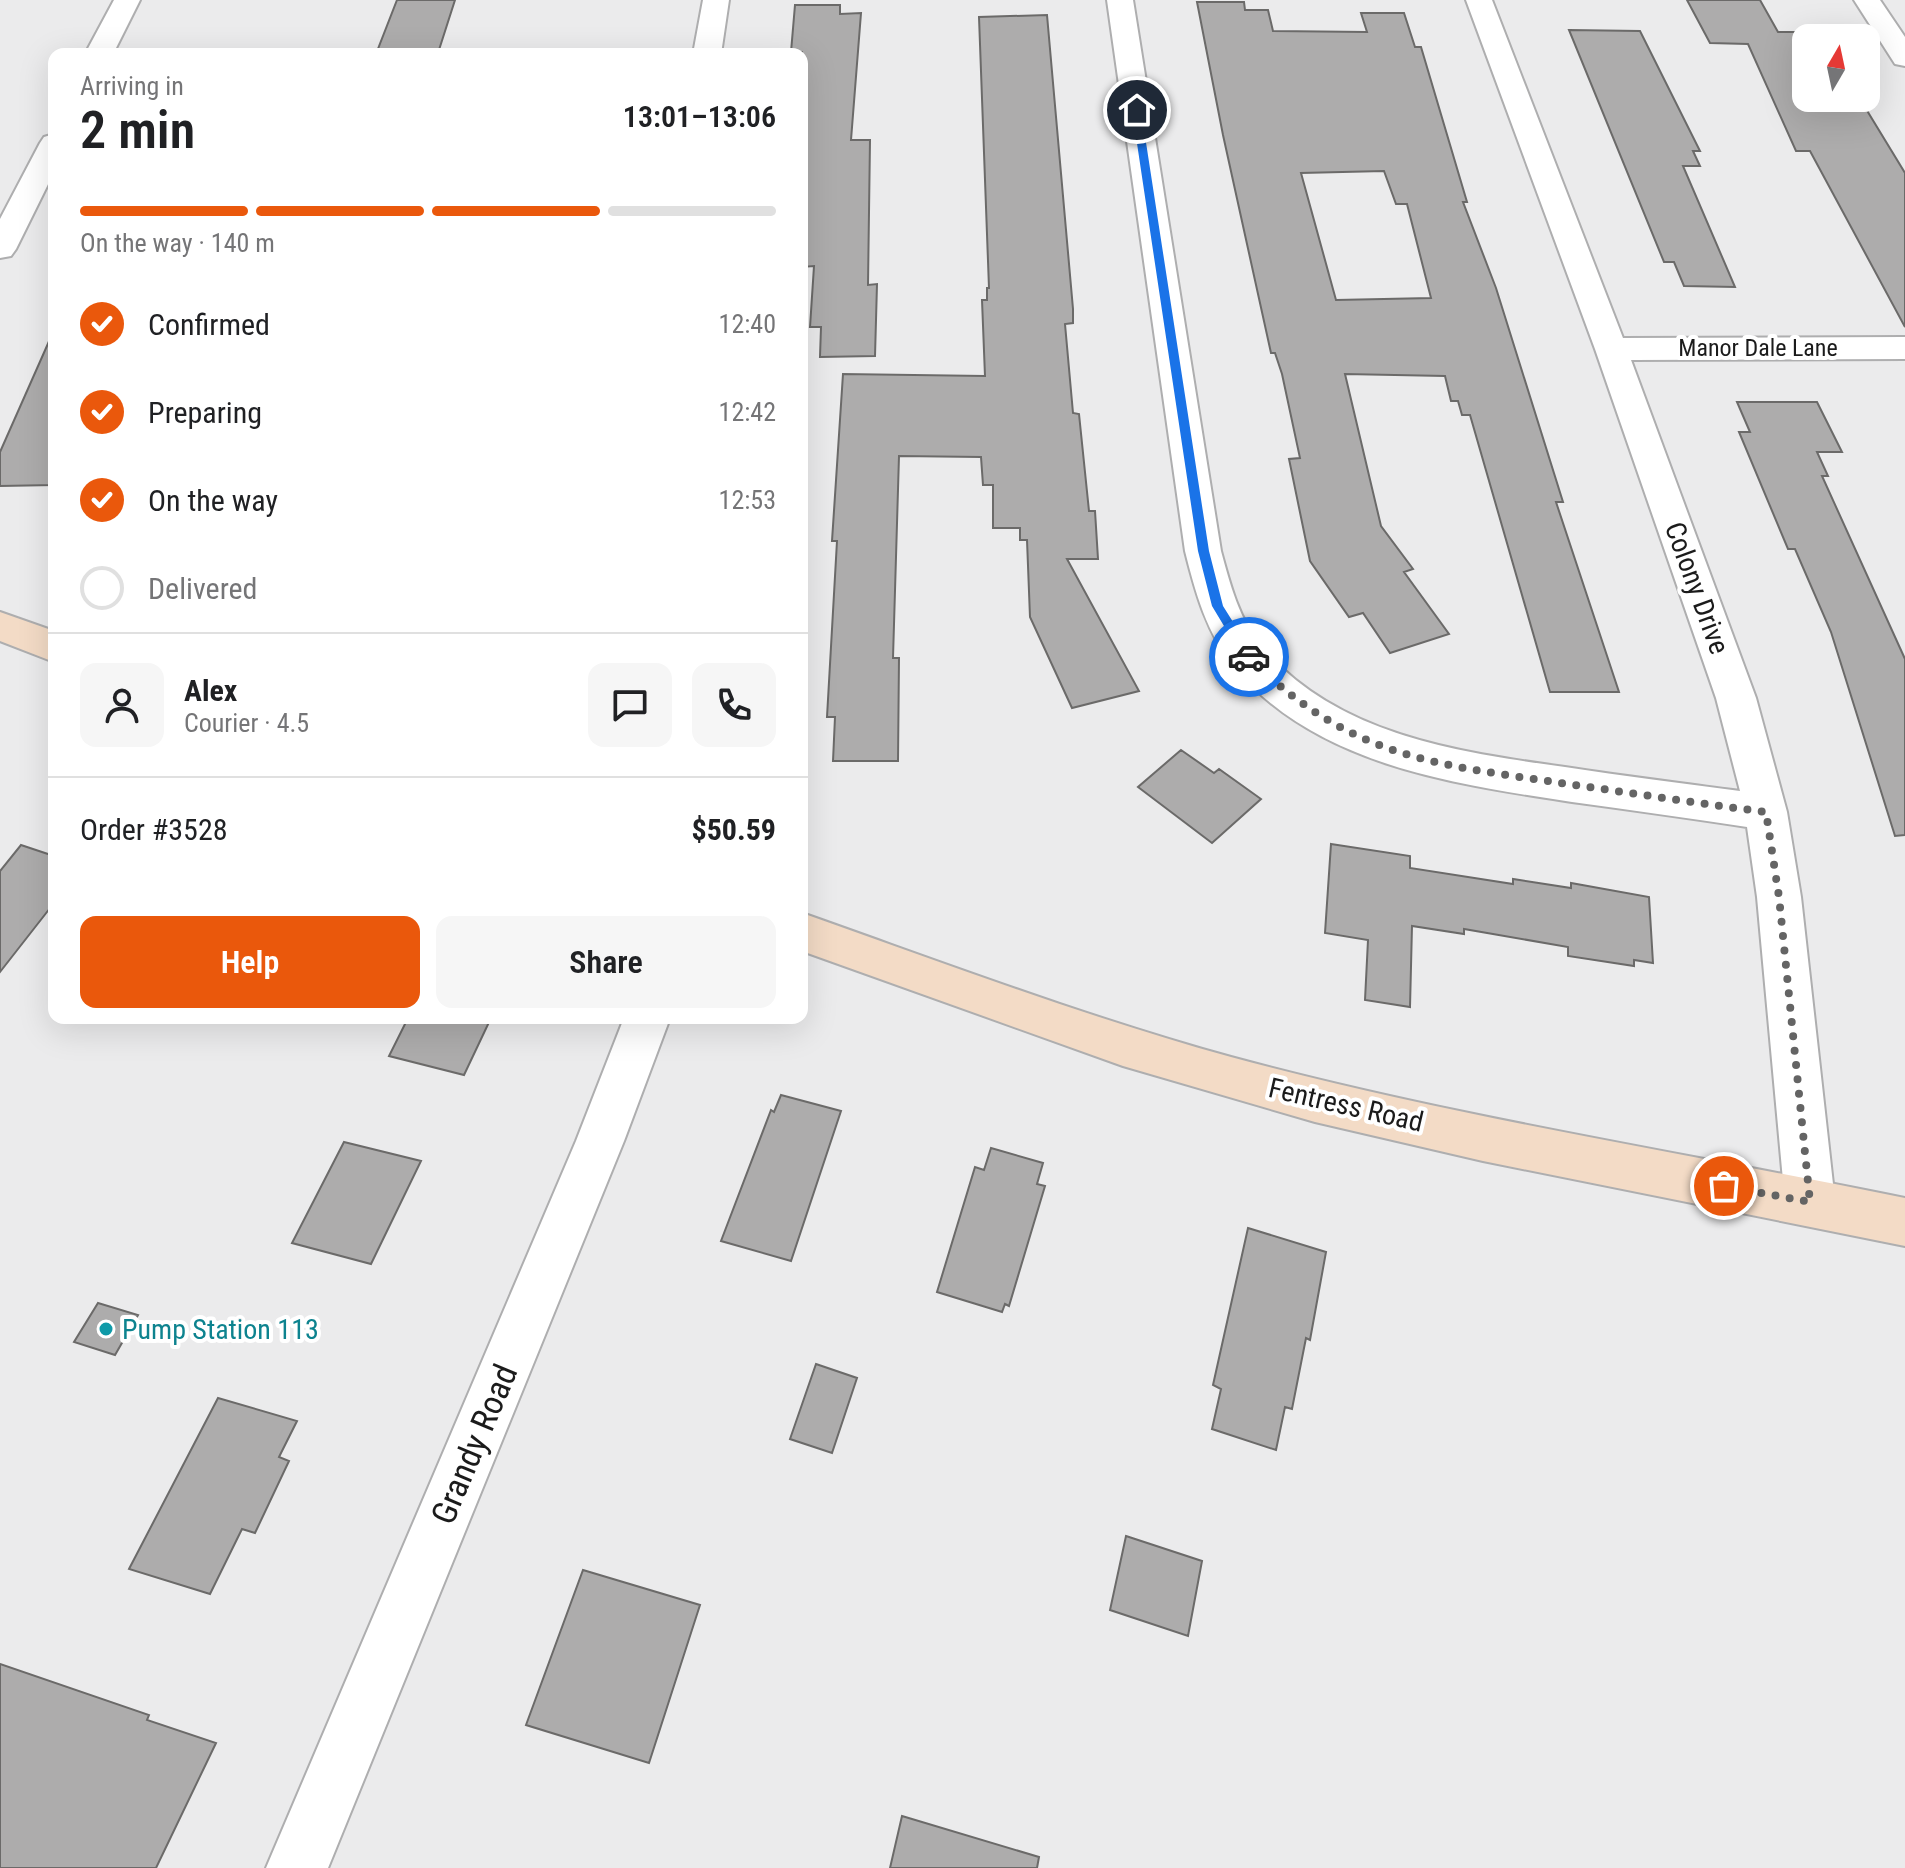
<!DOCTYPE html>
<meta charset="utf-8">
<style>
:root{--surface:#fff;--page:#f6f6f6;--text:#202124;--muted:#757577;--line:#e0e0e0;--accent:#ea580c}
body{margin:0;font-family:"Roboto Condensed",sans-serif;background:var(--page);color:var(--text);height:100vh;display:flex;flex-direction:column;font-size:30px;white-space:nowrap}
*{box-sizing:border-box;margin:0}
p{font-size:26px;color:var(--muted)}
.icon{flex:none;width:44px;height:44px;fill:none;stroke:currentColor;stroke-width:2;stroke-linecap:round;stroke-linejoin:round}
.map{position:relative;flex:1;overflow:hidden}
.details{position:absolute;left:48px;top:48px;width:760px;height:976px;display:flex;flex-direction:column;background:var(--surface);border-radius:16px;box-shadow:0 8px 32px #0002}
.details>*{flex:none}
.needle{width:52px;rotate:9deg}
.controls{position:absolute;left:1792px;top:24px;display:grid;gap:16px}
.controls a{display:grid;place-items:center;width:88px;height:88px;border-radius:16px;background:var(--surface);box-shadow:0 8px 32px #0002;font-size:40px}
.pin{position:absolute;display:grid;place-items:center;width:68px;height:68px;color:#fff;margin:-34px;border:4px solid #fff;border-radius:50%;box-shadow:0 2px 8px #0007}
.courier{position:absolute;display:grid;place-items:center;width:80px;height:80px;margin:-40px;border:6px solid #1a73e8;border-radius:50%;background:#fff;color:#222;box-shadow:0 2px 10px #0007}
.head em{font-style:normal;font-weight:600}
.head div{display:flex;flex-direction:column-reverse}
.head{display:flex;align-items:center;justify-content:space-between;height:136px;padding:0 32px}
h1{font-size:52px;font-weight:600;line-height:60px}
.bar{display:grid;grid-template-columns:repeat(4,1fr);gap:12px 8px;align-content:center;height:96px;padding:0 32px}
.bar i{height:10px;border-radius:6px;background:var(--line)}
.bar .current{background:var(--accent)}
.bar p{grid-column:span 4}
.line{display:flex;align-items:center;gap:20px;padding:0 32px;border-top:2px solid var(--line)}
.line div{flex:1}
.round{display:grid;place-items:center;flex:none;width:84px;height:84px;border-radius:16px;background:var(--page)}
ol{padding:0 32px;list-style:none}
li{display:flex;align-items:center;gap:24px;height:88px}
li p{margin-inline-start:auto}
li .icon{padding:8px;border-radius:50%;background:var(--accent);color:#fff;stroke-width:4}
li:last-child{color:var(--muted)}
li i{width:44px;height:44px;border:4px solid var(--line);border-radius:50%}
.action{display:flex;gap:16px;margin-top:auto;padding:16px 32px}
.action a{flex:1;height:92px;border-radius:16px;background:var(--accent);color:#fff;font-size:32px;font-weight:600;line-height:92px;text-align:center}
.action a+a{background:var(--page);color:var(--text)}
.map>svg:first-child{display:block}
.building{fill:#adacac;stroke:#6b6a69;stroke-width:2;fill-rule:evenodd}
.lines{fill:none;stroke-linecap:round;stroke-linejoin:round}
.street-casing{stroke:#aeaeaf;stroke-width:4}
.secondary-casing{stroke:#aeaeaf;stroke-width:4}
.street{fill:#fff;fill-rule:evenodd}
.secondary{fill:#f3dbc6;fill-rule:evenodd}
.route{fill:#1a73e8}
.done{stroke:#646464;stroke-width:8;stroke-dasharray:0 14.4}
.culture-dot{fill:#0f9aa8;stroke:#fff;stroke-width:3}
.labels{text-anchor:middle;dominant-baseline:central;stroke-width:8;stroke-linejoin:round;paint-order:stroke}
.far-street-label{font-size:24px;fill:#1b1b1b;stroke:#fff}
.street-label{font-size:28px;fill:#1b1b1b;stroke:#fff}
.culture-label{font-size:28px;fill:#0d838f;stroke:#fff;text-anchor:start}
.near-street-label{font-size:34px;fill:#1b1b1b;stroke:#fff}
</style>
<div class="map">
<svg width="1905" height="1868" viewBox="0 0 1905 1868">
<rect width="100%" height="100%" fill="#ebebec"/>
<!-- building -->
<path class="building" d="M397,0H455L438,53L425,49L418,54H376Z
M1687,0H1760L1778,32H1814L1818,38H1806V98H1853L1856,104H1863L1905,173V327L1810,151H1796L1748,44L1710,43Z
M1197,2H1244L1245,10H1268L1273,31L1367,32L1361,13H1404L1415,47H1421L1467,202H1463L1496,288L1563,502H1556L1619,692H1550L1470,415H1462L1458,401H1451L1445,376L1345,374L1381,526L1413,569L1404,572L1449,634L1390,653L1363,613L1349,617L1310,561L1289,459L1300,458L1282,374L1275,353H1271L1223,135ZM1384,171L1396,204H1407L1431,298L1336,300L1301,173Z
M795,5H840V14L861,13L851,140H870L868,285L877,284L875,356L820,357L821,327H810L814,266L802,267V52H791Z
M1047,15L1073,309V323L1065,324L1073,413L1079,414L1089,511H1095L1098,559H1067L1139,691L1072,708L1030,617L1027,540H1020V528H993V485H983L981,457L899,456L893,658H899L898,761H833L835,717H827L837,541H832L843,374L985,376L982,300H987V288H989L979,17Z
M1569,30L1640,31L1700,151H1693L1700,166H1683L1735,287L1684,286L1674,262H1664Z
M54,330V485L0,486V452Z
M1737,402H1817L1842,452H1817L1828,476H1822L1905,659V835L1895,836L1831,632L1795,549H1788L1739,432H1750Z
M1181,750L1214,773L1219,769L1261,799L1212,843L1138,787Z
M1331,844L1410,856V868L1513,884V879L1571,888V883L1649,897L1653,963L1634,960V966L1568,956V947L1464,929V934L1412,926L1410,1007L1365,1000L1368,940L1325,933Z
M21,845L54,856V903L0,972V871Z
M408,1018H491L464,1075L389,1056Z
M781,1095L841,1111L791,1261L721,1241L771,1110L774,1112Z
M344,1142L421,1161L371,1264L292,1243Z
M991,1148L1043,1163L1037,1184L1045,1186L1009,1306L1005,1304L1002,1312L937,1292L975,1167L984,1170Z
M1248,1228L1326,1252L1310,1340L1306,1338L1292,1409L1285,1407L1276,1450L1212,1429L1221,1389L1213,1385Z
M98,1303L138,1315L115,1355L74,1342Z
M816,1364L857,1378L832,1453L790,1439Z
M218,1398L297,1421L279,1457L289,1461L255,1533L242,1529L210,1594L129,1569Z
M1126,1536L1202,1561L1188,1636L1110,1610Z
M583,1570L700,1605L649,1763L526,1725Z
M0,1664L149,1715L147,1720L216,1743L156,1868H0Z
M902,1816L1039,1857L1037,1868H890Z"/>
<g class="lines">
<!-- street casing -->
<g class="street-casing">
<path id="street" d="M114,0H140L113,54H85Z
M703,0H729L721,54H693Z
M1107,0H1133L1221,551C1230,584 1239,619 1261,646C1336,735 1456,752 1565,767C1623,776 1682,783 1740,791L1716,698L1595,349L1466,0H1492L1623,338L1905,337V359L1631,360L1756,698L1787,812L1801,897L1835,1202L1827,1219L1810,1226L1793,1219L1785,1202L1757,897L1747,827C1689,818 1630,810 1572,802C1454,784 1316,765 1235,668C1207,635 1195,591 1185,551Z
M1854,0H1880L1905,37V66L1895,64Z
M54,134V172L16,249L11,256L0,258V219L40,143L44,137Z
M624,1018H670L624,1141L328,1868H266L576,1141Z"/>
</g>
<!-- secondary casing -->
<g class="secondary-casing">
<path id="secondary" d="M0,612L54,631V662L0,641Z
M802,913C944,963 1086,1017 1231,1057C1453,1117 1680,1152 1905,1198V1246L1483,1161L1315,1122L1123,1066L802,951Z"/>
</g>
<!-- street -->
<use href="#street" class="street"/>
<!-- secondary -->
<use href="#secondary" class="secondary"/>
</g>
<!-- route -->
<path class="route" d="M1137,108L1141,110L1209,551L1223,606L1255,657L1249,662L1245,661L1212,606L1198,551L1132,110Z"/>
<g class="lines">
<!-- done -->
<path class="done" d="M1249,657C1285,694 1327,724 1374,743C1431,766 1494,773 1554,782C1624,792 1695,803 1766,812L1779,897L1810,1202L1724,1186"/>
</g>
<!-- markers -->
<circle class="culture-dot" cx="106" cy="1329" r="8"/>
<g class="labels">
<!-- far-street labels -->
<g class="far-street-label">
<text x="1758" y="348">Manor Dale Lane</text>
</g>
<!-- street labels -->
<g class="street-label">
<text transform="translate(1697 588) rotate(70)">Colony Drive</text>
<text transform="translate(1346 1105) rotate(13)">Fentress Road</text>
</g>
<!-- culture labels -->
<g class="culture-label">
<text x="122" y="1329">Pump Station 113</text>
</g>
<!-- near-street labels -->
<g class="near-street-label">
<text transform="translate(474 1444) rotate(-67)">Grandy Road</text>
</g>
</g>
</svg>
<div class="controls">
<a><svg class="needle" viewBox="-14 -14 28 28"><path d="M0-13l5 13h-10z" fill="#e53935"/><path d="M0 13l5-13h-10z" fill="#757577"/></svg></a>
</div>
<div class="pin" style="left:1724px;top:1186px;background:#ea580c"><svg class="icon" aria-label="bag" viewBox="0 0 24 24"><path d="M5 8h14l-1 12H6zM9 8a3 3 0 0 1 6 0"/></svg></div>
<div class="pin" style="left:1137px;top:110px;background:#1f2937"><svg class="icon" aria-label="home" viewBox="0 0 24 24"><path d="M3 11l9-7 9 7M6 9v11h12V9"/></svg></div>
<div class="courier" style="left:1249px;top:657px"><svg class="icon" aria-label="car" viewBox="0 0 24 24"><path d="M5 17H2v-5l4-1 3-4h7l3 4 3 1v5h-3M9 17h6M6 11h13"/><circle cx="7" cy="17" r="2"/><circle cx="17" cy="17" r="2"/></svg></div>
<section class="details">
<div class="head"><div><h1>2 min</h1><p>Arriving in</p></div><em>13:01–13:06</em></div>
<div class="bar"><i class="current"></i><i class="current"></i><i class="current"></i><i></i><p>On the way · 140 m</p></div>
<ol>
<li><svg class="icon" aria-label="check" viewBox="0 0 24 24"><path d="M5 12l5 5 9-10"/></svg>Confirmed<p>12:40</p></li>
<li><svg class="icon" aria-label="check" viewBox="0 0 24 24"><path d="M5 12l5 5 9-10"/></svg>Preparing<p>12:42</p></li>
<li><svg class="icon" aria-label="check" viewBox="0 0 24 24"><path d="M5 12l5 5 9-10"/></svg>On the way<p>12:53</p></li>
<li><i></i>Delivered</li>
</ol>
<div class="line" style="height:144px"><a class="round"><svg class="icon" aria-label="person" viewBox="0 0 24 24"><circle cx="12" cy="8" r="4"/><path d="M4 21q1-7 8-7t8 7"/></svg></a><div><b>Alex</b><p>Courier · 4.5</p></div><a class="round"><svg class="icon" aria-label="chat" viewBox="0 0 24 24"><path d="M4 5h16v11H9l-5 4z"/></svg></a><a class="round"><svg class="icon" aria-label="phone" viewBox="0 0 24 24"><path d="M5 4h4l2 5-3 2q2 4 5 5l2-3 5 2v4C11 20 4 13 5 4z"/></svg></a></div>
<div class="line" style="height:104px"><div>Order #3528</div><b>$50.59</b></div>
<div class="action"><a>Help</a><a>Share</a></div>
</section>
</div>
